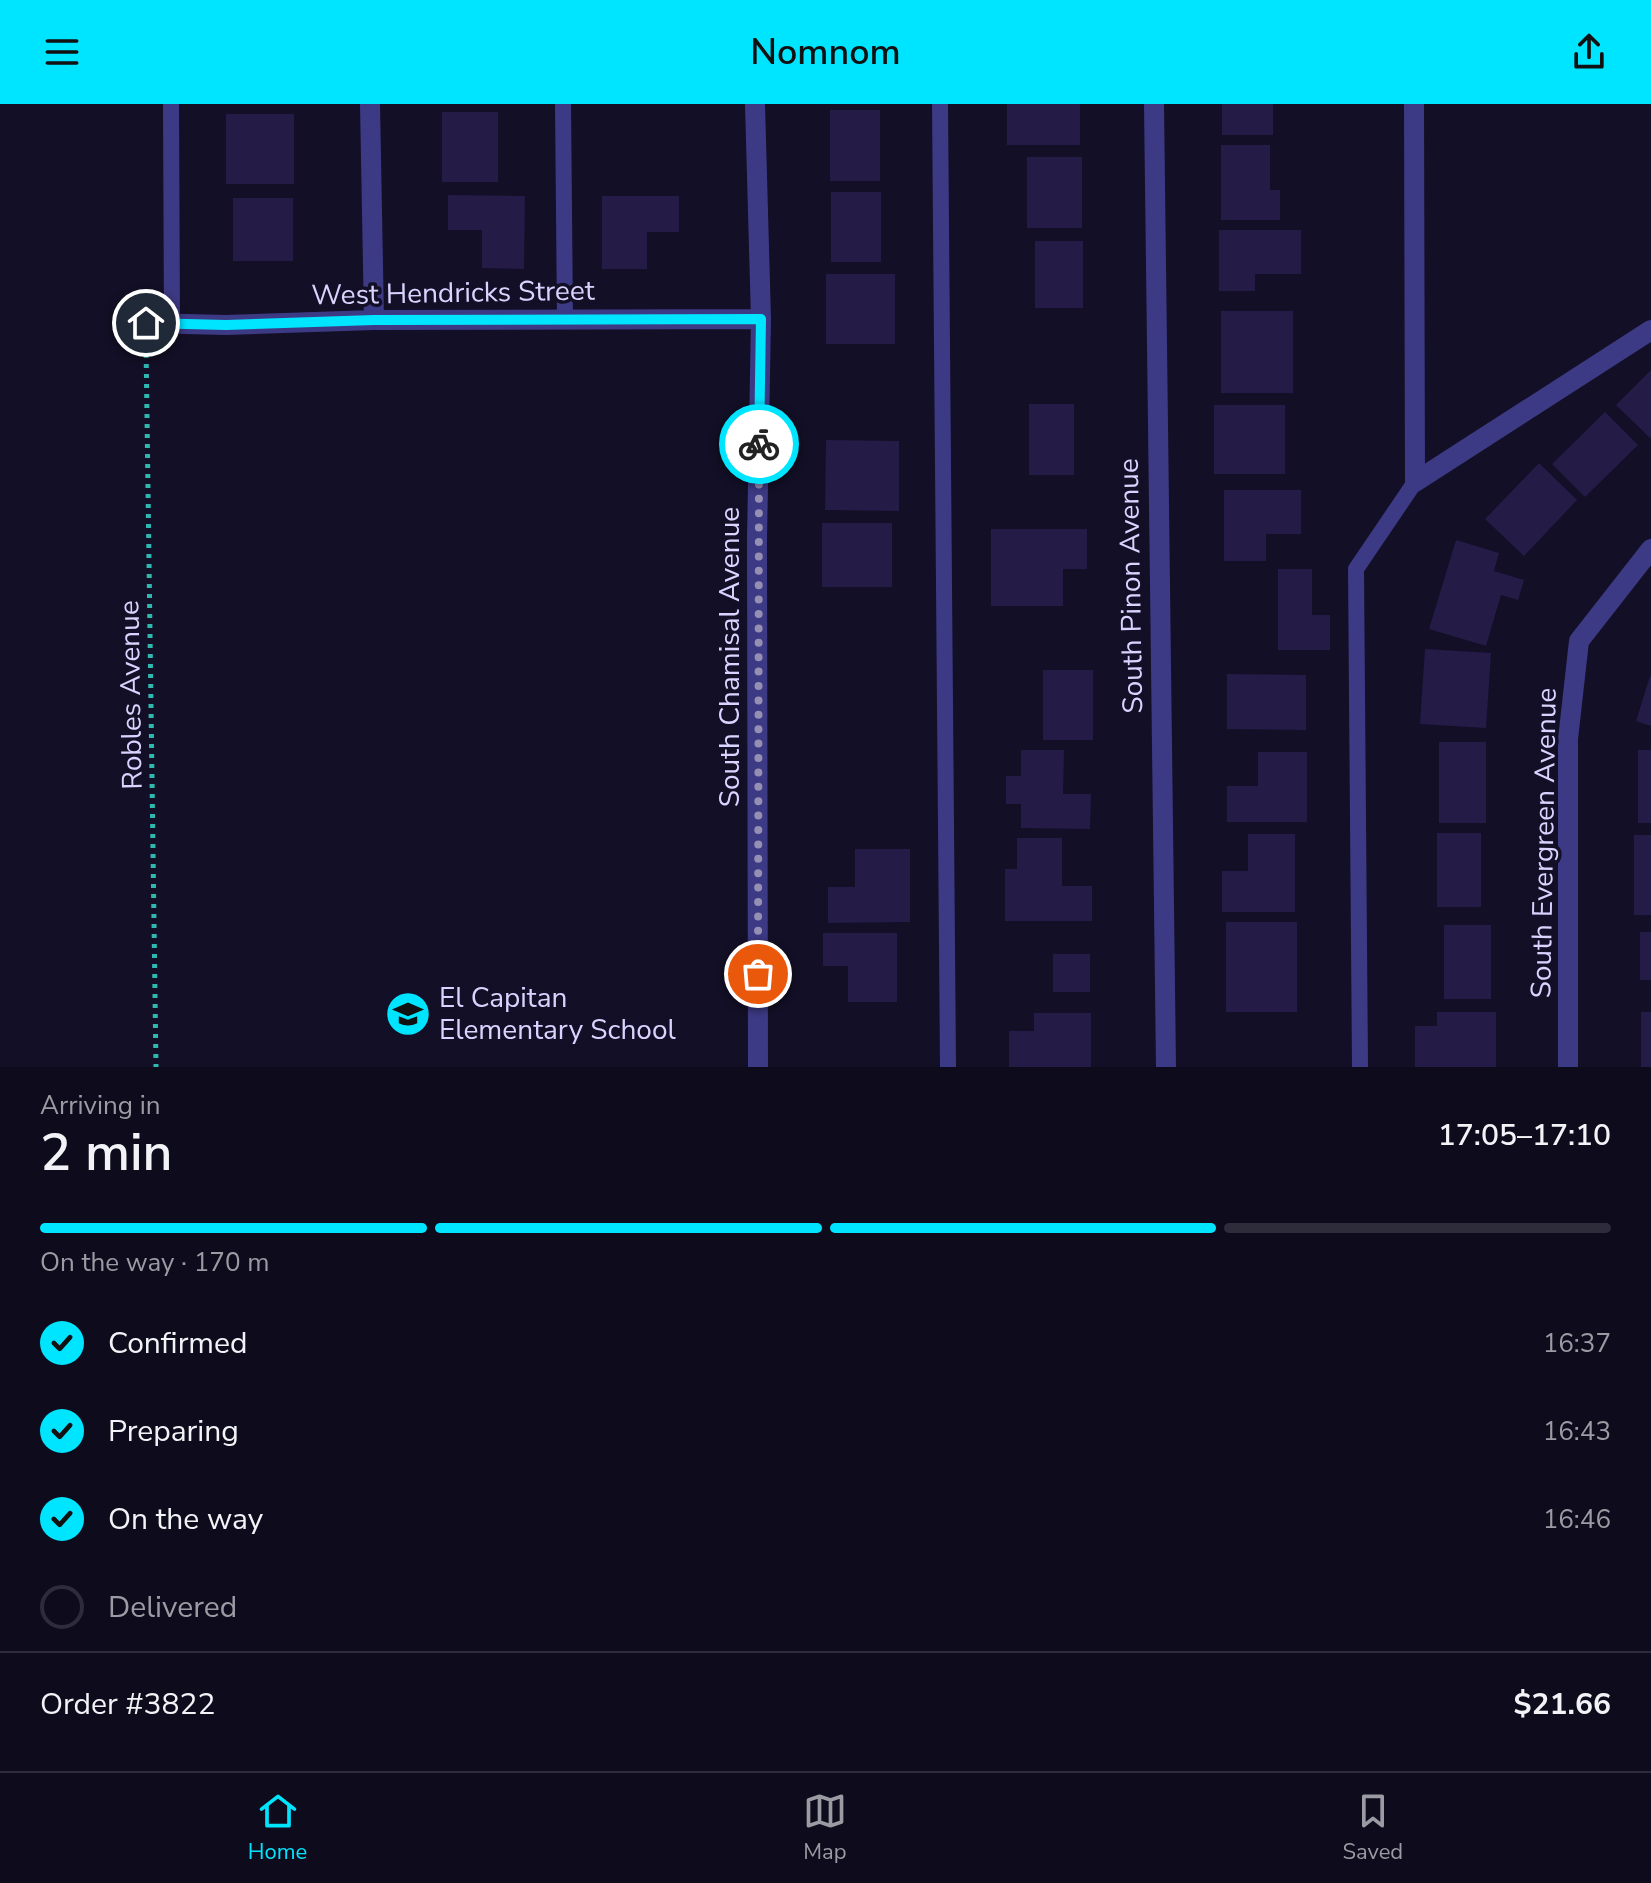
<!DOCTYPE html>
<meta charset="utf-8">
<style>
:root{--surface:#0e0b1c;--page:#171425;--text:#f1f3f6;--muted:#9b9ba3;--line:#2e2b3b;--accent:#00e5ff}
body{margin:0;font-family:"Nunito Sans",sans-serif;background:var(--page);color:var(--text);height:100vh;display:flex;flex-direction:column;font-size:30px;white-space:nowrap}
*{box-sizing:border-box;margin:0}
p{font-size:26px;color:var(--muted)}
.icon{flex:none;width:44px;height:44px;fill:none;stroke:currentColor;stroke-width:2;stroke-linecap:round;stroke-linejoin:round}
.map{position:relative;height:963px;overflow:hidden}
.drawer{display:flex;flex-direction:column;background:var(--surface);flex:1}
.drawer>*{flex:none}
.pin{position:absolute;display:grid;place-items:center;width:68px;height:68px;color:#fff;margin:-34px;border:4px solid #fff;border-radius:50%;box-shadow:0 2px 8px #0007}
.courier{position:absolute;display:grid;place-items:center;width:80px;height:80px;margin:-40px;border:6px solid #00e5ff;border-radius:50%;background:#fff;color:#222;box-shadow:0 2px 10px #0007}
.headline em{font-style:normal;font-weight:600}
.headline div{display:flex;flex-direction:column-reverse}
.headline{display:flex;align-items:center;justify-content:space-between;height:136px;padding:0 40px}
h1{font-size:52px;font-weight:600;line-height:60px}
.bar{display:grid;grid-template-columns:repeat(4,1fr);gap:12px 8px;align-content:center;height:96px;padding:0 40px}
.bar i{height:10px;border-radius:6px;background:var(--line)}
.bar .on{background:var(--accent)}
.bar p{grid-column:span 4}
.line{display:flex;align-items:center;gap:20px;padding:0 40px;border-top:2px solid var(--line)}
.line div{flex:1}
ol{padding:0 40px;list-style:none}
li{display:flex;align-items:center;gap:24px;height:88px}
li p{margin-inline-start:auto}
li .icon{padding:8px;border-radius:50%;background:var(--accent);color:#111;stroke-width:4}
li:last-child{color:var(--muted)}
li i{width:44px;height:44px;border:4px solid var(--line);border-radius:50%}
header{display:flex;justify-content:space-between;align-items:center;height:104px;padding:0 40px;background:var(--accent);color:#111;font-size:36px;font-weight:600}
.menu{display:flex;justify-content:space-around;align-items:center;height:112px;border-top:2px solid var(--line);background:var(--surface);font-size:22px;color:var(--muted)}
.menu a{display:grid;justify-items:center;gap:4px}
.menu .on{color:var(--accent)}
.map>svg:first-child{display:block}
.building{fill:#241b47}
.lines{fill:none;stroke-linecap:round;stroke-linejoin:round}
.path{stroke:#2fb8b0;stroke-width:5;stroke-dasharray:4 6;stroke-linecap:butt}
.service{stroke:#3d3a85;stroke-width:16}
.minor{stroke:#3d3a85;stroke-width:20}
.done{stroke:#948fb3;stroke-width:8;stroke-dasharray:0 14.4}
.route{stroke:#00e5ff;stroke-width:10}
.labels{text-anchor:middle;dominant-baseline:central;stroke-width:7;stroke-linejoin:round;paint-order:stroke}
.street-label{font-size:28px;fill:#d9d4ff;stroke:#130f26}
.poi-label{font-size:28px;fill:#d9d4ff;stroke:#130f26;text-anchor:start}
</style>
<header><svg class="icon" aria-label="menu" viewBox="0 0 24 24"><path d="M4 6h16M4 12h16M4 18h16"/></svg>Nomnom<svg class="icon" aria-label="share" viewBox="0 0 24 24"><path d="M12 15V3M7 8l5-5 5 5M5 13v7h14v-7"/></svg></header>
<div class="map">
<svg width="1651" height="963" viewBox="0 0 1651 963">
<rect width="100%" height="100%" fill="#130f26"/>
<!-- building -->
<path class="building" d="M1007,0H1080V41H1007Z
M1222,0H1273V31H1222Z
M830,6H880V77H830Z
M442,8H498V78H442Z
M226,10H294V80H226Z
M1221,41H1270V86H1280V116H1221Z
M1027,53H1082V124H1027Z
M831,88H881V158H831Z
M448,91L525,92L524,165L482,164V126H448Z
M602,92H679V128H647V165H602Z
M233,94H293V157H233Z
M1219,126H1301V170H1255V187H1219Z
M1035,137H1083V204H1035Z
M826,170H895V240H826Z
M1221,207H1293V289H1221Z
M1651,266V333L1650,334L1616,301Z
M1029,300H1074V371H1029Z
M1214,301H1285V370H1214Z
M1605,308L1638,341L1585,393L1552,360Z
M826,336L899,337V407L825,406Z
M1539,359L1577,396L1524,452L1485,415Z
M1224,386H1301V430H1266V457H1224Z
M822,419H892V483H822Z
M991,425H1087V465H1063V502H991Z
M1456,436L1499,449L1494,467L1524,476L1518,496L1501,491L1486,542L1429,525Z
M1278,465H1312V511H1330V546H1278Z
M1425,545L1491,549L1486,624L1420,620Z
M1043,566H1093V636H1043Z
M1227,570L1306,571V626L1227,625Z
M1650,572H1651V622L1636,617Z
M1439,638H1486V719H1439Z
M1021,646H1064L1063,690H1091L1090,725L1021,724V700H1006V672H1021Z
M1638,646H1651V719H1638Z
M1258,648H1307V718H1227V682H1258Z
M1437,729H1481V803H1437Z
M1248,730H1295V808H1222V767H1248Z
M1634,731H1651V811H1634Z
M1017,734H1062V782H1092V817H1005V765H1017Z
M855,745H910V818L828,819V783H855Z
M1226,818H1297V908H1226Z
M1444,821H1491V895H1444Z
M1640,828H1651V876H1640Z
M823,829H897V898H848V862H823Z
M1053,850H1090V888H1053Z
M1437,908H1496V963H1415V922H1437Z
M1641,908H1651V963H1641Z
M1034,909H1091V963H1009V927H1034Z"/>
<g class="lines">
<!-- path -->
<path class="path" d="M146,240L156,963"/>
<!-- service -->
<path class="service" d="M171,0L172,220
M563,0L565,215
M940,0L948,963
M1360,963L1356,465L1415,378"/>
<!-- minor -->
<path class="minor" d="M370,0L374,216
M755,0L761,215L757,435L758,963
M1154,0L1166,963
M1414,0L1415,378L1651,226
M146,219L226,221L374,216L761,215
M1568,963V635L1579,537L1651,445"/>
</g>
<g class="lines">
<!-- done -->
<path class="done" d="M758,870L759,340"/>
<!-- route -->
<path class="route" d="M146,219L226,221L374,216L761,215L759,340"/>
</g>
<!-- icons -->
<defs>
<g id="school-disc" transform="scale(2.3)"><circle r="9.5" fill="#00e5ff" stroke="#130f26"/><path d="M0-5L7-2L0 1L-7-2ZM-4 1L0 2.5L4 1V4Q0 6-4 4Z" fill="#111"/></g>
</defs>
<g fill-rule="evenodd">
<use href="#school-disc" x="408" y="910"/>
</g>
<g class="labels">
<!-- street labels -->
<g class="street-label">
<text transform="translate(453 189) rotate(-1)">West Hendricks Street</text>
<text transform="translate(1131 482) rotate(-91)">South Pinon Avenue</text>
<text transform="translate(730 553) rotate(-90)">South Chamisal Avenue</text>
<text transform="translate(131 591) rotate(-91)">Robles Avenue</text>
<text transform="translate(1544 739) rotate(-89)">South Evergreen Avenue</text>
</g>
<!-- poi labels -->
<g class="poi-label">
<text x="439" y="894">El Capitan<tspan x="439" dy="32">Elementary School</tspan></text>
</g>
</g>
</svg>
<div class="pin" style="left:758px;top:870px;background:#ea580c"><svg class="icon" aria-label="bag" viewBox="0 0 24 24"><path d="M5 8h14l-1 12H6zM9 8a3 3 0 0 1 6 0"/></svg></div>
<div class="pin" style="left:146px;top:219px;background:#1f2937"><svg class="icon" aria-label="home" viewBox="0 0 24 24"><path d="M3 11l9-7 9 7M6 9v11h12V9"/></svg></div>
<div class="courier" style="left:759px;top:340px"><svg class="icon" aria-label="bike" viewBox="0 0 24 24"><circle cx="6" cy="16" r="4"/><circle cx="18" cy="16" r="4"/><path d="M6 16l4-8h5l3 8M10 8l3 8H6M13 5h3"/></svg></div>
</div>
<section class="drawer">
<div class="headline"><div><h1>2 min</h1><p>Arriving in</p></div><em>17:05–17:10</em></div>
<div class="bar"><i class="on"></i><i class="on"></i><i class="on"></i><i></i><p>On the way · 170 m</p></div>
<ol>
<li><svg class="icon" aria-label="check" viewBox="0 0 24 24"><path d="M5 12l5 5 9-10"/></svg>Confirmed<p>16:37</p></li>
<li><svg class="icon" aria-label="check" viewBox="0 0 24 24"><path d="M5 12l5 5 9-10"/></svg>Preparing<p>16:43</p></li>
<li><svg class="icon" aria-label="check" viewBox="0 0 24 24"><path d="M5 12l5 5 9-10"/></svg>On the way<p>16:46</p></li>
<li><i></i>Delivered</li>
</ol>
<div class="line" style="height:104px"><div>Order #3822</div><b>$21.66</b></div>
</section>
<nav class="menu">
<a class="on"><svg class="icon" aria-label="home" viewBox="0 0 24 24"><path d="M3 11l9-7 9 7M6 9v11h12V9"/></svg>Home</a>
<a><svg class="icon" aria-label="map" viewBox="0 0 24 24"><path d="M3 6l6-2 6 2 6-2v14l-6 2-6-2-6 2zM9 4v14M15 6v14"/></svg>Map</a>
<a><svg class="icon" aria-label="saved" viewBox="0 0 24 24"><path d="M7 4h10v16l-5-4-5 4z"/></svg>Saved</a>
</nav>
